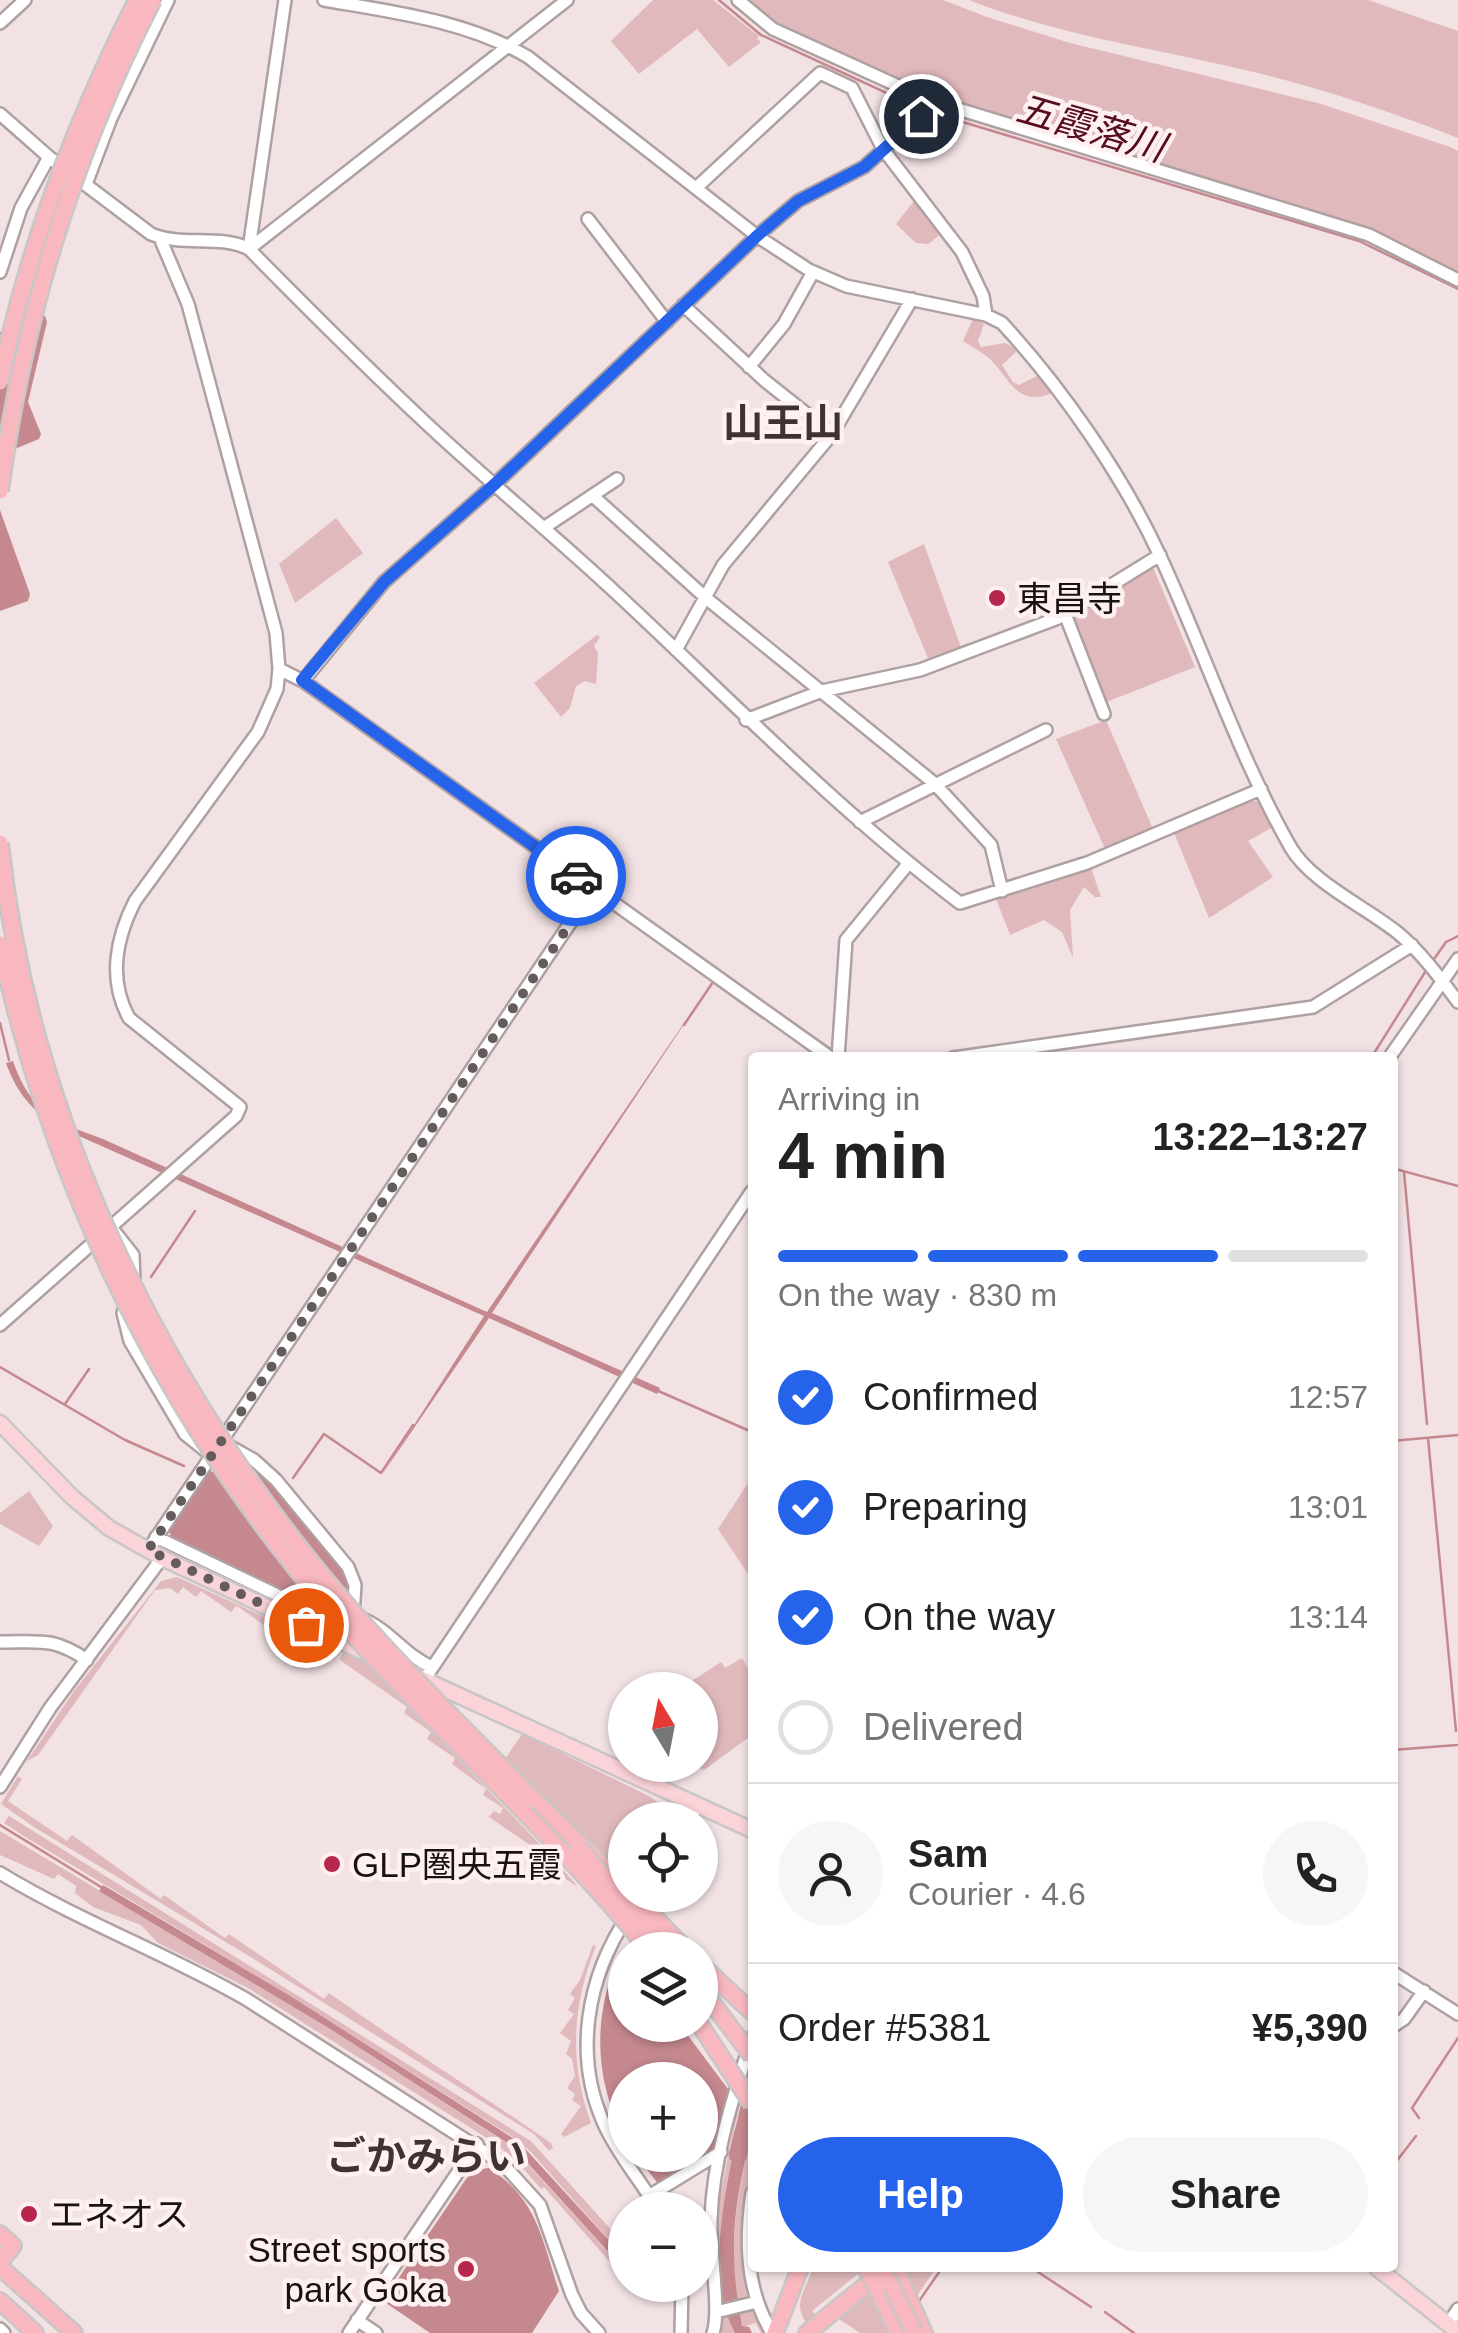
<!DOCTYPE html>
<meta charset="utf-8">
<style>
:root{--surface:#fff;--page:#f6f6f6;--text:#222;--muted:#767676;--line:#e0e0e0;--accent:#2563eb}
body{margin:0;font-family:Arial,"Noto Sans JP",sans-serif;background:var(--page);color:var(--text);height:100vh;display:flex;flex-direction:column;font-size:38px;white-space:nowrap}
*{box-sizing:border-box;margin:0}
p{font-size:32px;color:var(--muted)}
.icon{flex:none;width:55px;height:55px;fill:none;stroke:currentColor;stroke-width:2;stroke-linecap:round;stroke-linejoin:round}
.map{position:relative;flex:1;overflow:hidden}
.sheet{position:absolute;left:748px;top:1052px;width:650px;height:1220px;display:flex;flex-direction:column;background:var(--surface);border-radius:10px;box-shadow:0 2px 8px #0004}
.sheet>*{flex:none}
.needle{width:65px;rotate:350deg}
.tools{position:absolute;left:608px;top:1672px;display:grid;gap:20px}
.tools a{display:grid;place-items:center;width:110px;height:110px;border-radius:50%;background:var(--surface);box-shadow:0 2px 8px #0004;font-size:50px}
.pin{position:absolute;display:grid;place-items:center;width:85px;height:85px;color:#fff;margin:-42px;border:5px solid #fff;border-radius:50%;box-shadow:0 2px 10px #0007}
.courier{position:absolute;display:grid;place-items:center;width:100px;height:100px;margin:-50px;border:8px solid #2563eb;border-radius:50%;background:#fff;color:#222;box-shadow:0 2px 12px #0007}
.overview em{font-style:normal;font-weight:700}
.overview div{display:flex;flex-direction:column-reverse}
.overview{display:flex;align-items:center;justify-content:space-between;height:170px;padding:0 30px}
h1{font-size:65px;font-weight:700;line-height:75px}
.bar{display:grid;grid-template-columns:repeat(4,1fr);gap:15px 10px;align-content:center;height:120px;padding:0 30px}
.bar i{height:12px;border-radius:8px;background:var(--line)}
.bar .current{background:var(--accent)}
.bar p{grid-column:span 4}
.line{display:flex;align-items:center;gap:25px;padding:0 30px;border-top:2px solid var(--line)}
.line div{flex:1}
.round{display:grid;place-items:center;flex:none;width:105px;height:105px;border-radius:52px;background:var(--page)}
ol{padding:0 30px;list-style:none}
li{display:flex;align-items:center;gap:30px;height:110px}
li p{margin-inline-start:auto}
li .icon{padding:10px;border-radius:50%;background:var(--accent);color:#fff;stroke-width:4}
li:last-child{color:var(--muted)}
li i{width:55px;height:55px;border:5px solid var(--line);border-radius:50%}
.action{display:flex;gap:20px;margin-top:auto;padding:20px 30px}
.action a{flex:1;height:115px;border-radius:60px;background:var(--accent);color:#fff;font-size:40px;font-weight:700;line-height:115px;text-align:center}
.action a+a{background:var(--page);color:var(--text)}
.map>svg:first-child{display:block}
.green{fill:#e0b9bc}
.water{fill:#c4888e}
.lines{fill:none;stroke-linecap:round;stroke-linejoin:round}
.stream{stroke:#c4888e;stroke-width:2.5}
.river{stroke:#c4888e;stroke-width:18}
.minor-casing{stroke:#afa0a1;stroke-width:16}
.major-casing{stroke:#c8c6c6;stroke-width:19}
.highway-casing{stroke:#c8c6c6;stroke-width:20}
.minor{stroke:#fff;stroke-width:11}
.major{stroke:#fbd4d9;stroke-width:14}
.highway{stroke:#f9b8bf;stroke-width:15}
.highway-bridge-casing{stroke:#c8c6c6;stroke-width:20;stroke-linecap:butt}
.highway-bridge{stroke:#f9b8bf;stroke-width:15}
.done{stroke:#645b5c;stroke-width:10;stroke-dasharray:0 18}
.route{stroke:#2563eb;stroke-width:12}
.poi-dot{fill:#b7264c;stroke:#fef0f1;stroke-width:4}
.labels{text-anchor:middle;dominant-baseline:central;stroke-width:9;stroke-linejoin:round;paint-order:stroke}
.poi-label{font-size:35px;fill:#181213;stroke:#fef0f1;text-anchor:start}
.water-label{font-size:38px;font-style:italic;fill:#560d20;stroke:#fef0f1}
.quarter-label{font-size:40px;font-weight:bold;fill:#3e3233;stroke:#fef0f1}
</style>
<div class="map">
<svg width="1458" height="2333" viewBox="0 0 1458 2333">
<rect width="100%" height="100%" fill="#f2e2e4"/>
<!-- green -->
<path class="green" d="M653,0H713L759,36L757,39L761,42L729,67L697,29L639,74L611,41Z
M745,0H943L987,17L1070,43L1318,103L1450,147L1458,151V272L1377,232L935,98L778,26Z
M969,0H1368L1458,31V138C1389,111 1318,87 1245,70C1153,48 1058,35 969,0Z
M914,201L942,233L928,244L916,243L896,224Z
M974,317L984,324L978,341L981,347L1005,343L1015,348L1016,352L1002,365L1013,382L1019,385L1037,376L1053,393C1016,407 1011,380 990,359C982,352 972,347 963,341Z
M336,518L363,553L295,603L279,564Z
M924,544L963,653L930,663L888,562Z
M1152,565L1195,667L1104,703L1070,618Z
M597,635L600,637L594,646L598,653L596,684L585,681L576,686L570,708L561,717L534,683Z
M1106,720L1153,829L1105,849L1056,739Z
M1251,800L1261,803L1273,827L1248,841L1273,877L1209,918L1174,833Z
M1090,865L1101,897H1095L1084,887L1070,910L1073,958L1062,932L1044,920L1010,935L996,899Z
M752,1477V1580L718,1529Z
M29,1491L53,1526L39,1546L0,1524V1513Z
M177,1577L324,1644L326,1648L321,1656L274,1623L269,1629L240,1608L236,1606L231,1612L201,1591L196,1597L183,1587L178,1594L170,1588L155,1590L38,1755L27,1761L74,1691L161,1581Z
M343,1652L366,1663L554,1859L578,1887L552,1870L556,1863L489,1817L494,1811L500,1814L503,1808L483,1795L486,1789L452,1764L455,1758L427,1739L431,1732L404,1713L407,1707L340,1660Z
M742,1658L752,1675V1735L704,1770L694,1765H700V1690H678L721,1662L725,1668Z
M522,1734L649,1796L665,1807L669,1820H625V1878L505,1759Z
M18,1776L22,1779L8,1801L67,1841L72,1835L161,1899L164,1895L225,1938L229,1934L324,1999L329,1993C402,2045 478,2092 551,2143L553,2148L549,2151L534,2134L249,1956L34,1827L1,1804Z
M9,1816L531,2141L625,2245V2258L530,2151L511,2136L292,1997L22,1835L4,1823Z
M0,1831L327,2027L511,2146L625,2270V2279L544,2187L541,2189L516,2160L490,2140L248,1988L158,1943L141,1925L93,1907L75,1893L76,1886L58,1874L54,1879L0,1855Z
M593,1945L596,1946C572,2005 569,2063 591,2123L564,2137L561,2134L581,2106L572,2100L575,2094L567,2088L575,2076L572,2059L566,2054L571,2041L560,2033L574,2014L568,2010L575,1998L570,1994L580,1980Z
M740,2093L742,2096L734,2130L738,2132C725,2190 705,2278 735,2333H718L722,2314L716,2218Z
M751,2135L752,2173L746,2207L755,2308L768,2333H761L756,2323L742,2327C726,2260 735,2201 751,2135Z
M813,2268H856L859,2273L812,2311L823,2324L895,2268H936L914,2300L928,2333H860L839,2319L823,2333H814C790,2306 802,2298 813,2268Z"/>
<!-- water -->
<path class="water" d="M36,313L45,316L47,322L28,402L41,434L39,439L0,455V332Z
M0,510L30,594L28,601L0,611Z
M714,979L492,1313L660,1388L657,1394L489,1318L382,1475L484,1316L61,1128C32,1112 17,1093 6,1063L13,1061C30,1111 55,1122 103,1139L487,1312Z
M227,1445L282,1492L346,1575L350,1585V1609L346,1612L317,1608L171,1536L169,1530L209,1471L214,1472L219,1455Z
M103,1885L292,1997L519,2142L625,2258V2270L512,2146L327,2027L99,1891Z
M622,1951L625,1956V2025H680L728,2089L714,2149L659,2185L636,2155H700V2080H625V2138C593,2080 592,2010 622,1951Z
M738,2132L751,2135C733,2209 728,2251 742,2326L749,2327L752,2333H735C705,2278 725,2190 738,2132Z
M489,2168C538,2200 542,2240 559,2291L532,2333H430L383,2301L466,2179L474,2170Z"/>
<g class="lines">
<!-- stream -->
<path class="stream" d="M719,0L761,35L919,108
M926,111L1359,241L1458,289
M1432,962L1446,942L1458,936
M772,1008L832,1050
M0,1023L9,1060
M684,1025L713,982L763,1018
M904,1058L937,1053
M1025,1058L1026,1056
M1371,1058L1427,969
M1392,1168L1458,1186
M1404,1172L1427,1424
M151,1277L195,1211
M0,1367L125,1440L184,1466
M656,1390L752,1432
M65,1404L89,1369
M1428,1438L1456,1731
M1392,1441L1458,1435
M293,1478L324,1434L381,1473L413,1425
M1392,1750L1457,1745
M0,1825L101,1887
M1419,2118L1412,2108L1458,2038
M1392,2167L1416,2136
M1032,2268L1091,2307
M917,2304L942,2268
M1105,2312L1134,2333"/>
<!-- river -->
<path class="river" d="M738,2155L752,2097"/>
<!-- minor casing -->
<g class="minor-casing">
<path id="minor" d="M324,0C393,12 468,21 528,57L757,236L809,270L846,286L986,315L1002,323C1062,388 1123,476 1160,556C1205,653 1238,755 1291,848C1311,882 1367,908 1398,933C1421,952 1440,978 1458,1002
M738,0L773,29L929,100L1369,235L1458,280
M0,23L25,0
M0,114L49,157L151,234C183,247 221,234 249,249C308,309 367,368 428,425C489,482 554,535 615,592C729,698 836,809 960,903L1087,863L1261,789
M86,184L111,118L168,0
M696,188L820,73L852,88L883,149L962,252L983,296L986,315
M588,219L667,322
M160,238L188,304L276,633L279,669L303,681L831,1058
M249,249L567,0
M249,249L285,0
M0,272L21,208L49,157
M683,305L764,380L832,434
M749,367L784,324L813,272
M593,496L706,598L934,783L991,845L1002,891
M545,527L617,479
M1065,614L1104,714
M676,650L723,565L832,434L912,299
M303,681L384,582L496,483L757,236L798,201L864,167L921,116L929,100
M746,720L822,691L920,670L1058,618L1160,555
M860,822L1046,730
M838,1058L846,940L908,864
M953,1058L1313,1007L1412,945
M1389,1058L1458,959
M110,1226L133,1255L134,1282
M128,1299L123,1313L130,1341L185,1434L211,1455
M0,1325L236,1116L240,1107L129,1018C108,980 116,938 135,901L258,732L277,689L279,669
M229,1446L254,1460L276,1480L348,1567L355,1585L353,1615
M156,1537L317,1614L339,1619
M148,1550L593,889
M362,1619C389,1629 405,1656 432,1667
M0,1642C40,1642 53,1637 87,1660
M424,1680L752,1191
M0,1787L50,1708L162,1558
M689,1820L698,1805
M0,1873C79,1921 166,1953 246,1999L503,2164L540,2205L572,2295L581,2313L599,2333
M628,1916C587,1977 573,2055 604,2124C618,2155 641,2181 658,2210
M1392,1972L1458,2014
M1392,2027L1404,2019L1424,1991
M752,2193C745,2242 746,2290 772,2333
M649,2196L721,2152
M716,2312L757,2302
M357,2320L376,2333
M1448,2324L1458,2309
M0,2329L4,2333
M349,2333L477,2144
M681,2333L682,2285
M713,2333C721,2310 709,2247 711,2218C713,2157 734,2095 752,2037"/>
</g>
<!-- major casing -->
<g class="major-casing">
<path id="major" d="M0,1423L72,1497L109,1528L162,1558L372,1656
M414,1675L752,1830
M1377,2268L1458,2332"/>
</g>
<!-- highway casing -->
<g class="highway-casing">
<path id="highway" d="M533,1799L625,1887
M700,1964L752,2012
M0,2234L13,2246L0,2262
M0,2267L74,2333
M895,2268L924,2333
M877,2289L898,2333
M0,2301L35,2333
M775,2333L800,2268
M807,2333L881,2273"/>
</g>
<!-- minor -->
<use href="#minor" class="minor"/>
<!-- major -->
<use href="#major" class="major"/>
<!-- highway -->
<use href="#highway" class="highway"/>
<!-- highway-bridge casing -->
<g class="highway-bridge-casing">
<path id="highway-bridge" d="M0,382C27,248 75,122 137,0
M0,491C23,318 73,155 153,0
M0,843C28,1103 145,1353 306,1556C375,1643 456,1720 533,1799
M0,944C49,1171 149,1385 295,1567C404,1702 539,1815 649,1950
M578,1847L668,1950
M633,1895L686,1950
M700,1987L752,2056
M700,2025L752,2104
M866,2268L877,2289
M882,2268L915,2333"/>
</g>
<!-- highway-bridge -->
<use href="#highway-bridge" class="highway-bridge"/>
</g>
<g class="lines">
<!-- done -->
<path class="done" d="M306,1625L148,1550L594,888L576,876"/>
<!-- route -->
<path class="route" d="M576,876L302,680L384,582L496,483L757,236L798,201L864,167L921,116"/>
</g>
<!-- markers -->
<g class="poi-dot">
<circle cx="997" cy="598" r="10"/>
<circle cx="332" cy="1864" r="10"/>
<circle cx="29" cy="2214" r="10"/>
<circle cx="466" cy="2269" r="10"/>
</g>
<g class="labels">
<!-- poi labels -->
<g class="poi-label">
<text x="1017" y="598">東昌寺</text>
<text x="352" y="1864">GLP圏央五霞</text>
<text x="49" y="2214">エネオス</text>
<text x="446" y="2249" text-anchor="end">Street sports<tspan x="446" dy="40">park Goka</tspan></text>
</g>
<!-- water labels -->
<g class="water-label">
<text transform="translate(1091 128) rotate(16)">五霞落川</text>
</g>
<!-- quarter labels -->
<g class="quarter-label">
<text x="783" y="423">山王山</text>
<text x="426" y="2156">ごかみらい</text>
</g>
</g>
</svg>
<div class="tools">
<a><svg class="needle" viewBox="-14 -14 28 28"><path d="M0-13l5 13h-10z" fill="#e53935"/><path d="M0 13l5-13h-10z" fill="#767676"/></svg></a>
<a><svg class="icon" aria-label="locate" viewBox="0 0 24 24"><circle cx="12" cy="12" r="6"/><path d="M12 2v4M12 18v4M2 12h4M18 12h4"/></svg></a>
<a><svg class="icon" aria-label="layers" viewBox="0 0 24 24"><path d="M12 4l9 5-9 5-9-5zM3 14l9 5 9-5"/></svg></a>
<a>+</a>
<a>−</a>
</div>
<div class="pin" style="left:306px;top:1625px;background:#ea580c"><svg class="icon" aria-label="bag" viewBox="0 0 24 24"><path d="M5 8h14l-1 12H6zM9 8a3 3 0 0 1 6 0"/></svg></div>
<div class="pin" style="left:921px;top:116px;background:#1f2937"><svg class="icon" aria-label="home" viewBox="0 0 24 24"><path d="M3 11l9-7 9 7M6 9v11h12V9"/></svg></div>
<div class="courier" style="left:576px;top:876px"><svg class="icon" aria-label="car" viewBox="0 0 24 24"><path d="M5 17H2v-5l4-1 3-4h7l3 4 3 1v5h-3M9 17h6M6 11h13"/><circle cx="7" cy="17" r="2"/><circle cx="17" cy="17" r="2"/></svg></div>
<section class="sheet">
<div class="overview"><div><h1>4 min</h1><p>Arriving in</p></div><em>13:22–13:27</em></div>
<div class="bar"><i class="current"></i><i class="current"></i><i class="current"></i><i></i><p>On the way · 830 m</p></div>
<ol>
<li><svg class="icon" aria-label="check" viewBox="0 0 24 24"><path d="M5 12l5 5 9-10"/></svg>Confirmed<p>12:57</p></li>
<li><svg class="icon" aria-label="check" viewBox="0 0 24 24"><path d="M5 12l5 5 9-10"/></svg>Preparing<p>13:01</p></li>
<li><svg class="icon" aria-label="check" viewBox="0 0 24 24"><path d="M5 12l5 5 9-10"/></svg>On the way<p>13:14</p></li>
<li><i></i>Delivered</li>
</ol>
<div class="line" style="height:180px"><a class="round"><svg class="icon" aria-label="person" viewBox="0 0 24 24"><circle cx="12" cy="8" r="4"/><path d="M4 21q1-7 8-7t8 7"/></svg></a><div><b>Sam</b><p>Courier · 4.6</p></div><a class="round"><svg class="icon" aria-label="phone" viewBox="0 0 24 24"><path d="M5 4h4l2 5-3 2q2 4 5 5l2-3 5 2v4C11 20 4 13 5 4z"/></svg></a></div>
<div class="line" style="height:130px"><div>Order #5381</div><b>¥5,390</b></div>
<div class="action"><a>Help</a><a>Share</a></div>
</section>
</div>
